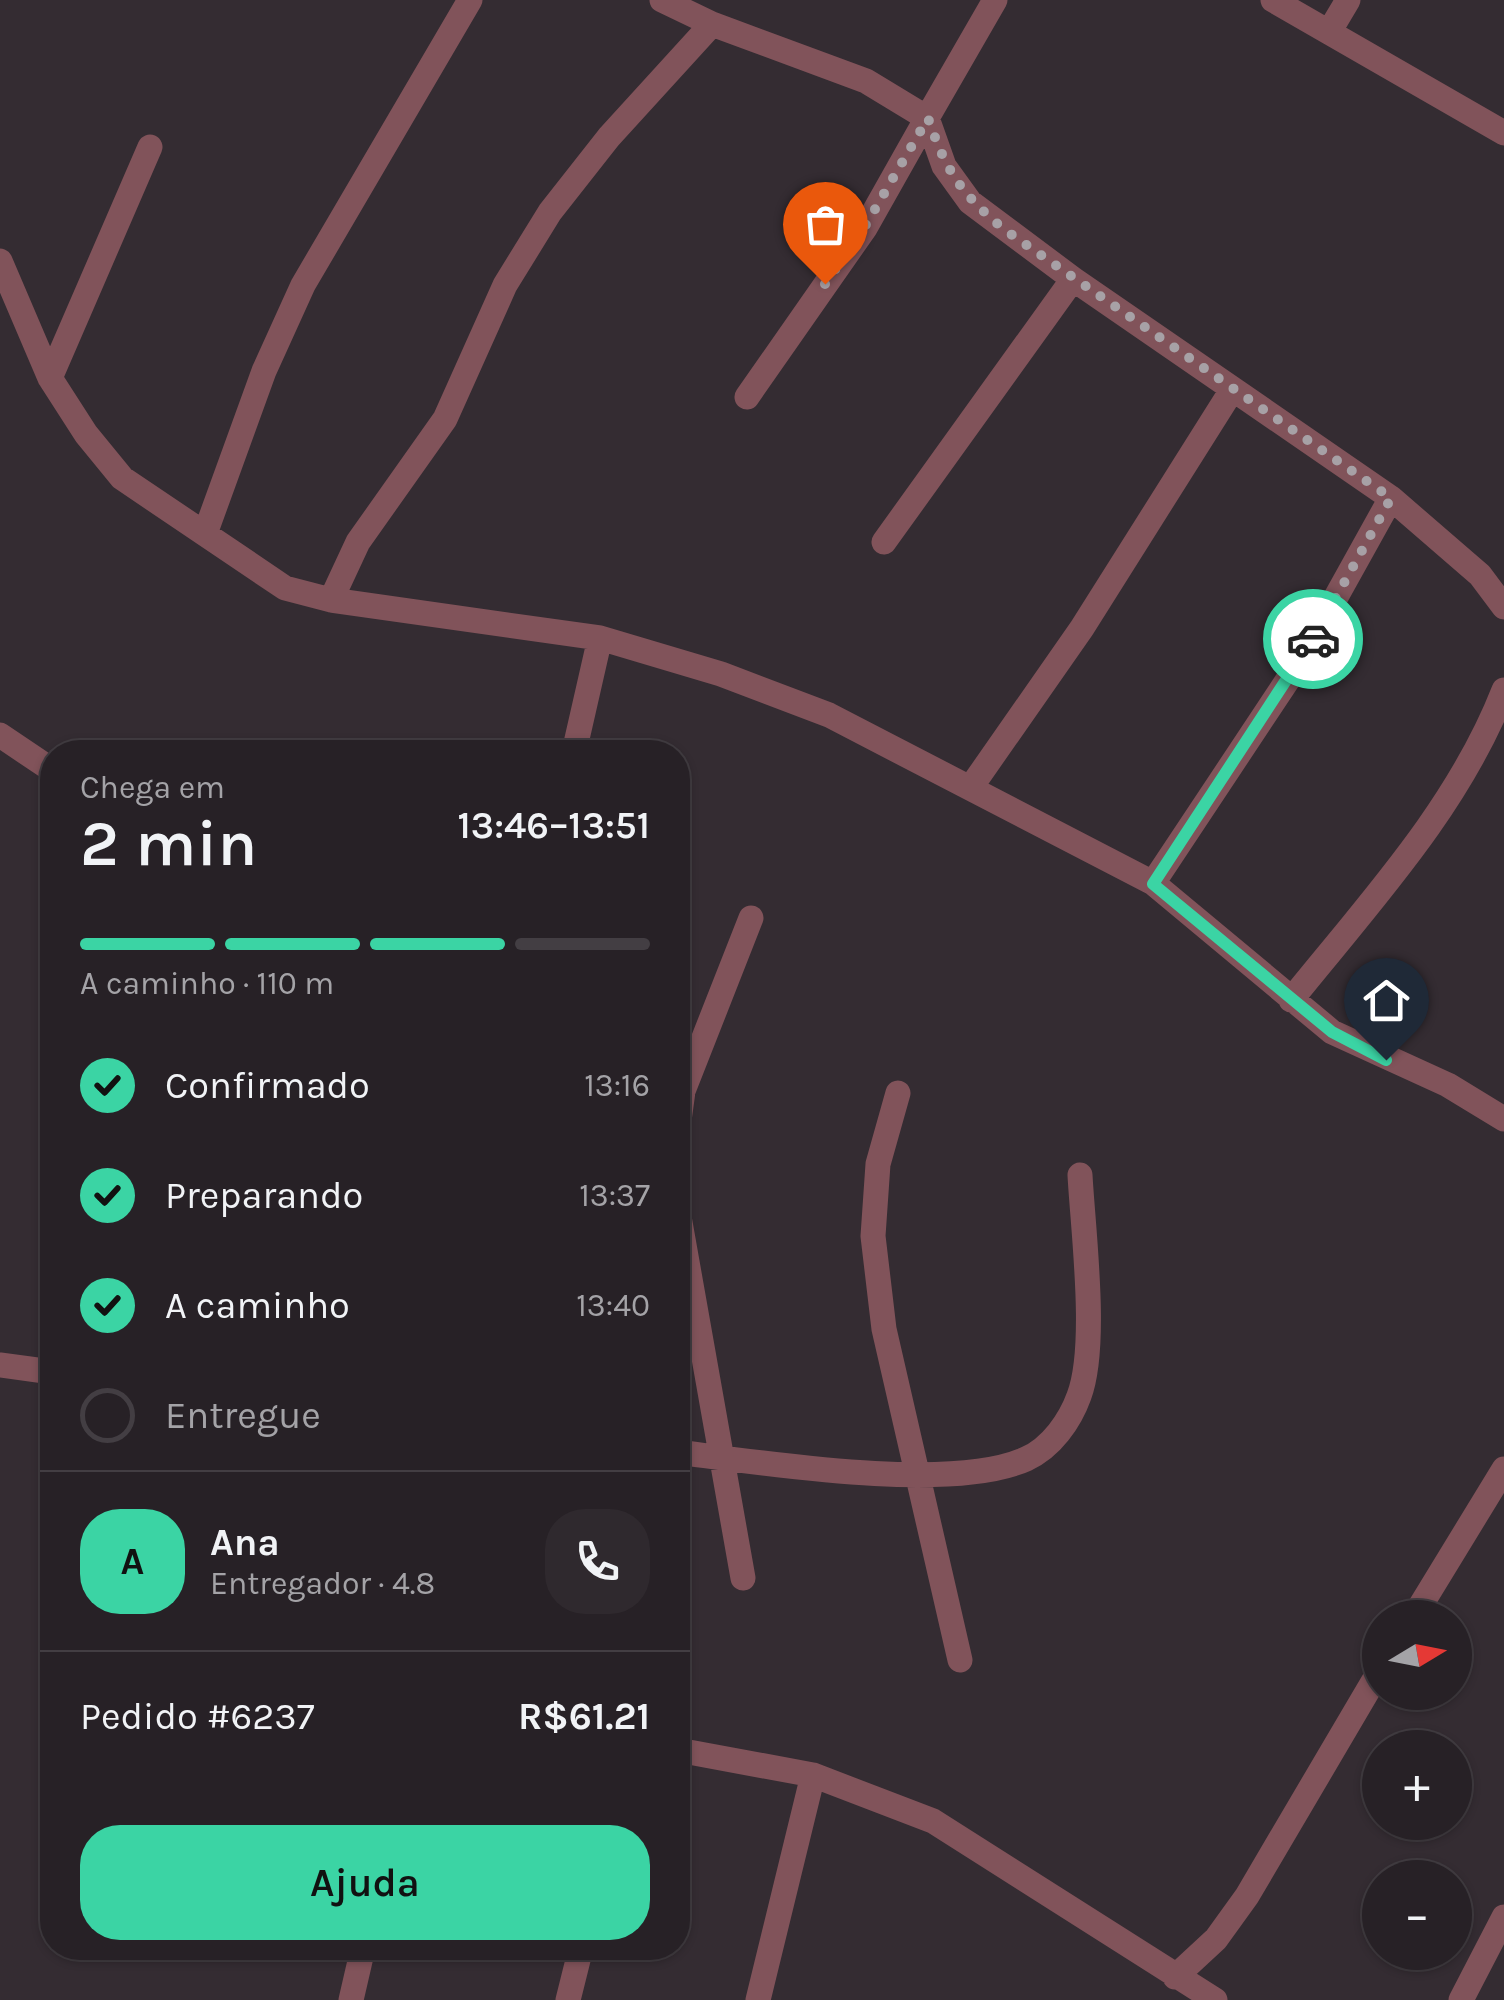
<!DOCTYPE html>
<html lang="pt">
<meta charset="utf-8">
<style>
:root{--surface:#272126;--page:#2f292e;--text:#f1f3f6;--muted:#a4a3a7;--line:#433e43;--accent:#3bd4a4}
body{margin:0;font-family:Karla,sans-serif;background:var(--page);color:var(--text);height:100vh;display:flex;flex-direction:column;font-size:38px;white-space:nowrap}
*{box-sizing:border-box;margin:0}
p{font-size:32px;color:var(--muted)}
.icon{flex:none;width:55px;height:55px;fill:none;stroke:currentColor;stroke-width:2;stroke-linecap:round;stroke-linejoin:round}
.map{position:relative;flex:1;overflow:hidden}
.panel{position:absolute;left:40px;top:740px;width:650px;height:1220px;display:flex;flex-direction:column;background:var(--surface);border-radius:40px;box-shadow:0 2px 8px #0004,0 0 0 2px var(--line)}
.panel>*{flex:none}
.needle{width:65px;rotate:80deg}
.buttons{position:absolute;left:1362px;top:1600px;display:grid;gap:20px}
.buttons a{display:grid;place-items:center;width:110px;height:110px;border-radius:50%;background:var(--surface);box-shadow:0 2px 8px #0004,0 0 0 2px var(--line);font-size:50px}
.pin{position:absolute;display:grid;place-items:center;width:85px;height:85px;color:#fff;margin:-102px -42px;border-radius:50% 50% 50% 0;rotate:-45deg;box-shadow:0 0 10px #0007}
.pin .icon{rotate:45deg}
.courier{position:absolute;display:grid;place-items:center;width:100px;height:100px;margin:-50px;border:8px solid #3bd4a4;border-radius:50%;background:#fff;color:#222;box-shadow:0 2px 12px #0007}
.overview em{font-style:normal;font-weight:600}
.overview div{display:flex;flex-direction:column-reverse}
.overview{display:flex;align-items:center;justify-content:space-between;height:170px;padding:0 40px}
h1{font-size:65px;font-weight:600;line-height:75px}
.bar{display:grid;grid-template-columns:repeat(4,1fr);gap:15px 10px;align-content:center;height:120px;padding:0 40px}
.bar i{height:12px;border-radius:8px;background:var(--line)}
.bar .current{background:var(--accent)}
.bar p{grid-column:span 4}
.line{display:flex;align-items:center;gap:25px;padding:0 40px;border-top:2px solid var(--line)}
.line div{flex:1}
.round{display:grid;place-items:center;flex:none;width:105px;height:105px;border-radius:40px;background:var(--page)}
ol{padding:0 40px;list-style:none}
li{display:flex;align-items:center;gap:30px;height:110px}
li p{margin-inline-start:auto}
li .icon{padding:10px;border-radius:50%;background:var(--accent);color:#111;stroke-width:4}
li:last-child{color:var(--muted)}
li i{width:55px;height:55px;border:5px solid var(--line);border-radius:50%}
.action{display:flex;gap:20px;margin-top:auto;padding:20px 40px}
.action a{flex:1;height:115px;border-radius:40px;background:var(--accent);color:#111;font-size:40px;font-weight:600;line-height:115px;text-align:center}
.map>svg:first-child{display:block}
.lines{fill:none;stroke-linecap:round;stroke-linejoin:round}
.minor{stroke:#81535a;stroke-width:25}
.tertiary{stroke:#81535a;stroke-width:25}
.done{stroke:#a7a1a6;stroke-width:10;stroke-dasharray:0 18}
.route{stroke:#3bd4a4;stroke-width:12}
</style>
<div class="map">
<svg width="1504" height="2000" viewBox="0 0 1504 2000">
<rect width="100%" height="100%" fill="#342c32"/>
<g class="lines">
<!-- minor -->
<path class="minor" d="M662,0L712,24
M995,0L927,118L944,166L970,202L1073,279L1391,498L1480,575L1504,607
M1273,0L1504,133
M1329,32L1348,0
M0,261L50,378L86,434L122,478L285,588L331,600L600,638L721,674L829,715L1153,883L1332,1032L1448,1085L1504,1119
M50,378L150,147
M206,531L264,371L303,285L470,0
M884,542L1073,279
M331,600L358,542L445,419L505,285L550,212L609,137L712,24L866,81L927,118L865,228L747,397
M0,735L52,770
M574,752L600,638
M971,787L1082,628L1232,390
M1153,883L1301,660L1391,498
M1291,1000C1369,903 1458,808 1504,690
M898,1093L878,1164L873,1236L884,1329L960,1660
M678,1128L683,1091L751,918
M678,1211L743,1578
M0,1365L52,1372
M678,1452C763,1463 951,1493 1026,1459C1051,1448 1070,1421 1079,1396C1098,1346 1083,1231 1080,1175
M1413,1618L1504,1469
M678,1750L813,1775L933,1821L1215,2000
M1175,1977L1216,1939L1247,1896L1380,1670
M351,2000L363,1948
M568,2000L581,1948
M758,2000L813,1775"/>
<!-- tertiary -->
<path class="tertiary" d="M1461,2000L1504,1917"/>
</g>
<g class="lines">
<!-- done -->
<path class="done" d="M825,284L864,228L928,118C946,171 961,194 1005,230L1391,498L1313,639"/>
<!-- route -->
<path class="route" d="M1313,639L1153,884L1332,1032L1386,1060"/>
</g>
</svg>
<div class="buttons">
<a><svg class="needle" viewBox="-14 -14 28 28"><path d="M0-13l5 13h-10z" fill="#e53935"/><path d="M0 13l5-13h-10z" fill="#a4a3a7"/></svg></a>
<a>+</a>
<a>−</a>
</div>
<div class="pin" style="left:825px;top:284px;background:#ea580c"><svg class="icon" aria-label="bag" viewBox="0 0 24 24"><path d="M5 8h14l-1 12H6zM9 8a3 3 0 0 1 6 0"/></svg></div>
<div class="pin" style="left:1386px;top:1060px;background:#1f2937"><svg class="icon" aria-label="home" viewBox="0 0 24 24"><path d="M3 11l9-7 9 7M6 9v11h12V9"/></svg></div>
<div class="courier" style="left:1313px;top:639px"><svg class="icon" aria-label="car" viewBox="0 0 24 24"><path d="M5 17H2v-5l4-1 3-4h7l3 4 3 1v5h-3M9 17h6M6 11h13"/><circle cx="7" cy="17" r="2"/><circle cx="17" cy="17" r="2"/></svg></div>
<section class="panel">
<div class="overview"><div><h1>2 min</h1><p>Chega em</p></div><em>13:46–13:51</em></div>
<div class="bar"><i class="current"></i><i class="current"></i><i class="current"></i><i></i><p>A caminho · 110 m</p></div>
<ol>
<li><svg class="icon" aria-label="check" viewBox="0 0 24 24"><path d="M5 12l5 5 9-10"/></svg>Confirmado<p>13:16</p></li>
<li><svg class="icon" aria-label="check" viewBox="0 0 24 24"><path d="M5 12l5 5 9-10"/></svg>Preparando<p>13:37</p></li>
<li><svg class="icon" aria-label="check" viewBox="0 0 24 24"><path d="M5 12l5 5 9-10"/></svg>A caminho<p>13:40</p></li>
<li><i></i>Entregue</li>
</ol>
<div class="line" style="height:180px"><b class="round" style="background:var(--accent);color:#111">A</b><div><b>Ana</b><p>Entregador · 4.8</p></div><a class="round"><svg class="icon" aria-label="phone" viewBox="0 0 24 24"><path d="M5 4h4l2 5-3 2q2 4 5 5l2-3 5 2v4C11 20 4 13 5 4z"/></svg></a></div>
<div class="line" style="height:130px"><div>Pedido #6237</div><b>R$61.21</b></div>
<div class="action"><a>Ajuda</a></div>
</section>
</div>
